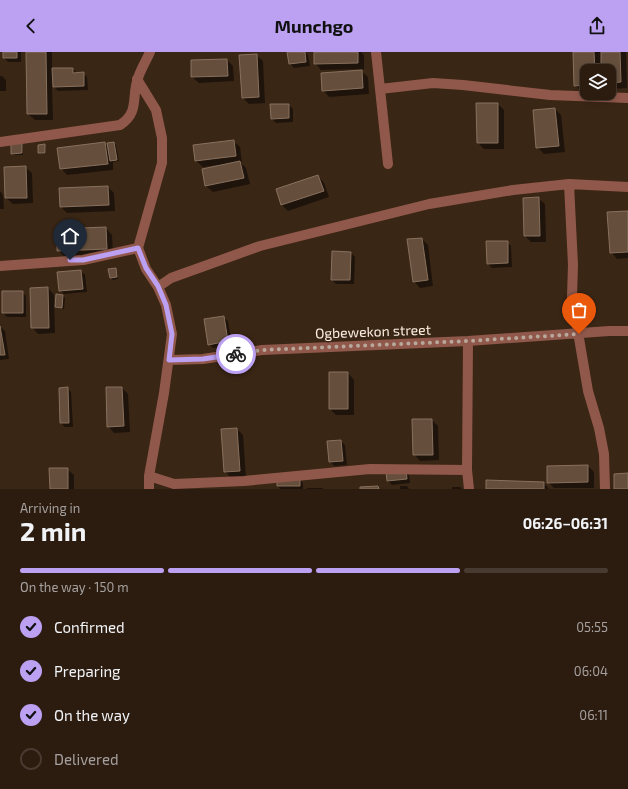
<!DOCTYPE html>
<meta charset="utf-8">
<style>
:root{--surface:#2c1c10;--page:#38291e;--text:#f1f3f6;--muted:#a6a19f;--line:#483a30;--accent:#bca0f2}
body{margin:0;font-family:"Exo 2",sans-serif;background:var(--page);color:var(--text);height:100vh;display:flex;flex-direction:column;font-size:15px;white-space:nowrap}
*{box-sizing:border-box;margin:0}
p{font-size:13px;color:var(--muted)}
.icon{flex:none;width:22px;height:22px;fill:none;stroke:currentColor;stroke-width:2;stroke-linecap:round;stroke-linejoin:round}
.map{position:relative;height:437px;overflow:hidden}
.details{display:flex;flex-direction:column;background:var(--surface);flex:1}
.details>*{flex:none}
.tools{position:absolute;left:580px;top:12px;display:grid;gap:8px}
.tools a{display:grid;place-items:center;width:36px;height:36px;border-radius:8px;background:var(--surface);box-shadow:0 2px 6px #0003,0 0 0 1px var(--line);font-size:20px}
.pin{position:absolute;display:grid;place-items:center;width:34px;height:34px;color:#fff;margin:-41px -17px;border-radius:50% 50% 50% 0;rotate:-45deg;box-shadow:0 0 4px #0007}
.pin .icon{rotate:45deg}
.courier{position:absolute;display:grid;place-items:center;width:40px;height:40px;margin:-20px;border:3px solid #bca0f2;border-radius:50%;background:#fff;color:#222;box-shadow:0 1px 5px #0007}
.summary em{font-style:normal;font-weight:700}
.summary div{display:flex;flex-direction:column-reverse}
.summary{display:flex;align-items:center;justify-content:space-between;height:68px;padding:0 20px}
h1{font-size:26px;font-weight:700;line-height:30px}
.bar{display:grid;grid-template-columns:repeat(4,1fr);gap:6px 4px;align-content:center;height:48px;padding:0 20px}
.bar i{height:5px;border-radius:3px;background:var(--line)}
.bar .current{background:var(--accent)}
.bar p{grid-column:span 4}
ol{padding:0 20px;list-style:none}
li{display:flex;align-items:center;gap:12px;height:44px}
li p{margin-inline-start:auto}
li .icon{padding:4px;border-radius:50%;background:var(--accent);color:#111;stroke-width:4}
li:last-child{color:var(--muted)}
li i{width:22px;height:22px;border:2px solid var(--line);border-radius:50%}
header{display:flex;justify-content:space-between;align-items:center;height:52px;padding:0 20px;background:var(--accent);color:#111;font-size:18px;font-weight:700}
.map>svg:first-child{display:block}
.shadow{fill:#0007}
.building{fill:#654f3c;stroke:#88705d}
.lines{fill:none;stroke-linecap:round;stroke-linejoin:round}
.street{stroke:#90584b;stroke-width:10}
.done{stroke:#b8a89b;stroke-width:4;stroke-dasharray:0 7.2}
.route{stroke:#bca0f2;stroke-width:5}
.labels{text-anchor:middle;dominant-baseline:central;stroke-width:3;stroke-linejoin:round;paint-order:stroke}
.street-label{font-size:14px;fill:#fceee3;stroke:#3a2615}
</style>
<header><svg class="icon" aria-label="back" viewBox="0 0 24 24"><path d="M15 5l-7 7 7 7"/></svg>Munchgo<svg class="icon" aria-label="share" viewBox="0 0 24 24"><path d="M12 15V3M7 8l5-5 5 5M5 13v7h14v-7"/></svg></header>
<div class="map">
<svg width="628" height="437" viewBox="0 0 628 437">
<rect width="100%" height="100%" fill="#3a2615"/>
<!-- shadow -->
<path class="shadow" d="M4,0H21V10H8L4,6Z
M27,0H52V17H73L77,21H83L87,25L88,38L58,39L52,33L53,68H35L28,62Z
M293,0H305L308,3L310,14L294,16L290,12Z
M315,0H361L364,3V17L321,18L315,11Z
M574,0H626L627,36L609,37V19H587V39H581L575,33Z
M256,3L263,9L265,51L249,52L243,46Z
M227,8L233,14L234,29L199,31L192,25Z
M360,18L368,25L369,42L329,45L323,38L360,19Z
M0,24H2L6,28V39H0Z
M498,52L504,58V97H484L478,91Z
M289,53L293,57V70L276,71L272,67Z
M555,57L561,63L565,100L544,102L537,95Z
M233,89L240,95L242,110H240L246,116L250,132L213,140L206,134L217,113L203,115L196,109L194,94Z
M105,91L108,95L114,91L116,93L119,109L113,110V118L67,123L61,116Z
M21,92L23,94V103H14L12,101Z
M44,94L46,95V102H41L39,100Z
M25,115L32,121L33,151L13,152L6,146Z
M318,124L324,131L329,145L288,159L282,153Z
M108,135L114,141L115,159L67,161L61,155L60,137Z
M0,139L3,143L4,157H0Z
M538,146L545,152L546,190H531L525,184Z
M628,160V206L617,207L611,200Z
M106,176L112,183L113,203L64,204L58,198Z
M422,187L428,193L433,234L420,236L414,229Z
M507,190L511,194L512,215L492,216L488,212Z
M350,200L355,205L354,232H336L332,228Z
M115,217L117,219L118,227L113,228L111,226Z
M81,219L85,223L87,240L64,242L60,238Z
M48,236L54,243L55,281L38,282L32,275Z
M22,240L26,244V265H7L3,261Z
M57,243L63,244L65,246L64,257L58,256L56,255Z
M223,265L228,269L232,293L213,296L209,292Z
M0,275L5,279L9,307L0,308Z
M330,321H348L354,328V363H336L330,357Z
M67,336L71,340L73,375H65L61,371Z
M122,336L128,342L130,380L114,381L108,374Z
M432,368L438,374L439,408L420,409L414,402Z
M237,377L243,383L246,425L231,426L225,419Z
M341,389L345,393L347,413L334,414L330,409Z
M588,414L594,420V436H554L548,430Z
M67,417L74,423V437H51Z
M405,419L409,423L410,431L392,433L388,429Z
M299,427L303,431V437H280L278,434Z
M544,431L549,437H487Z
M400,434H407L409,437H400Z
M452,435H460L462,437H452Z
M307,436H323V437H307Z"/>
<!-- building -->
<path class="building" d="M3,0H17V6H3Z
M26,0H46L47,62H27Z
M287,0H305L306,10L289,12Z
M314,0H358V11L314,12Z
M573,0H594L595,19H587V33L574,34Z
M601,0H620L621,30L609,31V19H601Z
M257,2L259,45L242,46L239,3Z
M227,7L228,24L191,25V8Z
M52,16H73V21L84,20V34L53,35Z
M362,18L363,36L322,39L321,21Z
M476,51H498V91H477Z
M270,52H289V66L271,67Z
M555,56L559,94L536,96L533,58Z
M234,88L236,104L195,109L193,93Z
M105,90L108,112L60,117L57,96Z
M114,90L117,108L110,109L107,91Z
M11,91H22V101L11,102Z
M45,92V101H38V93Z
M240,109L244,126L205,134L202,117Z
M26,114L27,146H5L4,115Z
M318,123L324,139L281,153L276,137Z
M108,134L109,153L60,155L59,136Z
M539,145L540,184H524L523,146Z
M628,159V200L610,201L607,160Z
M106,175L107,197L57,199V177Z
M422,186L428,228L413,230L407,187Z
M486,189H508V211L487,212Z
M332,199L351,200L350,228H331Z
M116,216L117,225L110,226L108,217Z
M81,218L83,237L59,239L57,220Z
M48,235L49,276H31L30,236Z
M2,239H23V261H2Z
M56,242L63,243L62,256L55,255Z
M224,264L228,289L208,293L204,267Z
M0,274L5,303H0Z
M329,320H348V357H329Z
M68,335L69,371H60L59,336Z
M106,335H122L124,374L107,375Z
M412,367H432L433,403H413Z
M237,376L240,419L224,420L221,377Z
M341,388L343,409L329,410L327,389Z
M588,413V430L547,431V414Z
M49,416H68V437H50Z
M406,418L407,427L387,429L386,420Z
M628,421V437H614V422Z
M300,426V434H277V427Z
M486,428L544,430V437H486Z
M378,434L379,437H360V435Z"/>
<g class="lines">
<!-- street -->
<path class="street" d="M376,0L380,37L433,31L463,33L550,43L628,46
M137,27L156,58L162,86V111L138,196L146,217L158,235L166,253L172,282L164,341L149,424V437
M380,37L388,112
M0,90L120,73C140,60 131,45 138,26C141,17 146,9 150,0
M569,132L573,213L572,245L588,339L599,376L604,402L605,437
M0,214L83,208L138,196
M158,235L171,226L260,194L429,152L513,138L569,132L628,135
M468,289L467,418L469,437
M169,308L203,307L262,298L468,289L609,279H628
M149,424L174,432L244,429L370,417L467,418"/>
</g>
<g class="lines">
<!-- done -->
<path class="done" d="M236,302L262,298L468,289L579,282"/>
<!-- route -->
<path class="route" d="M70,208H83L138,196L146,216L158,234L166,253L172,282L169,308L203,307L236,302"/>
</g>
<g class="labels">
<!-- street labels -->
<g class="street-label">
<text transform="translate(373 279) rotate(-2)">Ogbewekon street</text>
</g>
</g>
</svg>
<div class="tools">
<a><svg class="icon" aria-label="layers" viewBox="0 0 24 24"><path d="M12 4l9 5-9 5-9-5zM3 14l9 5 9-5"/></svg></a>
</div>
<div class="pin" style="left:579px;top:282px;background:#ea580c"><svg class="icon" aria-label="bag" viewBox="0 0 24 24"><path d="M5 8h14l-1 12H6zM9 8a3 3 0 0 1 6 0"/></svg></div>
<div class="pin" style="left:70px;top:208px;background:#1f2937"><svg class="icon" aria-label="home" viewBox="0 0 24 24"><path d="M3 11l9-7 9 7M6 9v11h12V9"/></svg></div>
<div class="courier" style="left:236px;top:302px"><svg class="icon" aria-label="bike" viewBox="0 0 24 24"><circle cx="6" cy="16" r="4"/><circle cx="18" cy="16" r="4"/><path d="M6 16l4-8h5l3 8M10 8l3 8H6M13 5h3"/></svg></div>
</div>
<section class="details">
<div class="summary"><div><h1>2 min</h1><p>Arriving in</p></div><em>06:26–06:31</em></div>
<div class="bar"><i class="current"></i><i class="current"></i><i class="current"></i><i></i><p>On the way · 150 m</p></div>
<ol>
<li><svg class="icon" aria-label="check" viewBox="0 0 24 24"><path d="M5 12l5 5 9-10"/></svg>Confirmed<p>05:55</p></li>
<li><svg class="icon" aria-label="check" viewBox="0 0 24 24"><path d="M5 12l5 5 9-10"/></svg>Preparing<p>06:04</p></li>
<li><svg class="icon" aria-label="check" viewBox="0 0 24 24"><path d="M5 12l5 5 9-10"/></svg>On the way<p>06:11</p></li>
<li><i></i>Delivered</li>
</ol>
</section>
